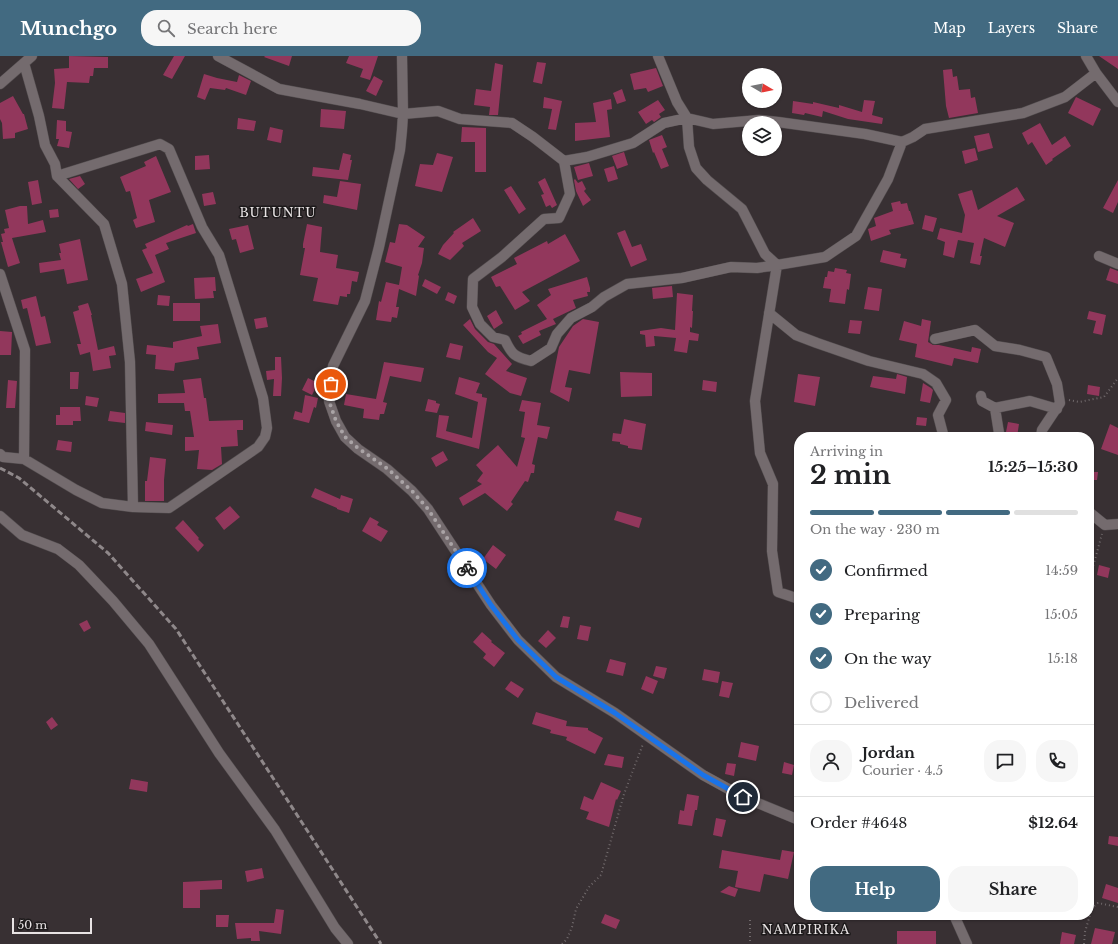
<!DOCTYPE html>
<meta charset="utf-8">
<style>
:root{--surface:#fff;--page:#f6f6f6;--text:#202124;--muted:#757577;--line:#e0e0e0;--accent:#426a81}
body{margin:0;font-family:"Libre Baskerville",serif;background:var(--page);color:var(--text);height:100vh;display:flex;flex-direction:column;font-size:15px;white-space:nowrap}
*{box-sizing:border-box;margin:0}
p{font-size:13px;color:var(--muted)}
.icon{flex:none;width:22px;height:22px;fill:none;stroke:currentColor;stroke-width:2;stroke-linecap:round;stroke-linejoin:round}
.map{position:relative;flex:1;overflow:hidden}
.sheet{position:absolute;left:794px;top:376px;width:300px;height:488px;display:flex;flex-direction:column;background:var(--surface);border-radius:16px;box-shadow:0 1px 3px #0004}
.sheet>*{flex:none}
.needle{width:26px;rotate:100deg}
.buttons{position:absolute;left:742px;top:12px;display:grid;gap:8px}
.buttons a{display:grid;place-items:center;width:40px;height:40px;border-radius:50%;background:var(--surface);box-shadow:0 1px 3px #0004;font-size:20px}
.scale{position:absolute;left:12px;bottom:10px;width:80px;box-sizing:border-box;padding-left:4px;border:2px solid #e8e3e4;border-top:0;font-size:11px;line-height:14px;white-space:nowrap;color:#e8e3e4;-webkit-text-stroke:3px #1d1a1b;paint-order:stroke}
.pin{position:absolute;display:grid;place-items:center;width:34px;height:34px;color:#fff;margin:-17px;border:2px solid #fff;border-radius:50%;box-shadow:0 1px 4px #0007}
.courier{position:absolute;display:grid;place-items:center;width:40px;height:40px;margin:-20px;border:3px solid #1a73e8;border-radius:50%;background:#fff;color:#222;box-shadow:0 1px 5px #0007}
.headline em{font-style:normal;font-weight:700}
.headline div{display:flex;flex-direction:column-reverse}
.headline{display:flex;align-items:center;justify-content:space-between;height:68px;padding:0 16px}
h1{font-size:26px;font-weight:700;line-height:30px}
.bar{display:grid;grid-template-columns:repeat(4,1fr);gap:6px 4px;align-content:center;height:48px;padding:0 16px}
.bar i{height:5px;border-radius:3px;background:var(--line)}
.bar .on{background:var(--accent)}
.bar p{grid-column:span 4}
.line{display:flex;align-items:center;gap:10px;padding:0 16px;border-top:1px solid var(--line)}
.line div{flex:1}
.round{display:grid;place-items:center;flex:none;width:42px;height:42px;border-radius:16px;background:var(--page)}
ol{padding:0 16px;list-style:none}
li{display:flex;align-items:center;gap:12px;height:44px}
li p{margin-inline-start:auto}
li .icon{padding:4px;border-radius:50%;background:var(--accent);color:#fff;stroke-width:4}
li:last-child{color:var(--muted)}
li i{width:22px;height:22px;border:2px solid var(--line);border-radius:50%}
.button{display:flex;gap:8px;margin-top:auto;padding:8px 16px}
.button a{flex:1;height:46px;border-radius:16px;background:var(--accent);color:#fff;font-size:16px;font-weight:700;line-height:46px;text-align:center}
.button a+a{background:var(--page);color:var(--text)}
header{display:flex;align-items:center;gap:24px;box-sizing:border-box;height:56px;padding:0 20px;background:var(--accent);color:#fff}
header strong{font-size:19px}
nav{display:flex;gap:22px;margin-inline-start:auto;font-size:14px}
.search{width:280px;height:36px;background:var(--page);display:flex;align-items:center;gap:10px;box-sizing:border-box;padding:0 14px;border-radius:16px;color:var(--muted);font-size:15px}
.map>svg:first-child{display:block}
.building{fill:#92375c}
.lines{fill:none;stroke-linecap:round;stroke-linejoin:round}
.street-casing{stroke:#534d4f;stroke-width:11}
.path{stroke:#716a6c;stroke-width:2;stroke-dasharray:1 3;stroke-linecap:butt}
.street{stroke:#746b6e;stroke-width:10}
.rail{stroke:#8f888a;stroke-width:3;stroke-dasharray:6 3;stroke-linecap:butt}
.done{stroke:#aaa4a6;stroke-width:4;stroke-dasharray:0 7.2}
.route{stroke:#1a73e8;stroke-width:5}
.labels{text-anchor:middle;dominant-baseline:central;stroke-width:3;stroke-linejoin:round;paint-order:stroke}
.quarter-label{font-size:12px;letter-spacing:1px;fill:#e8e3e4;stroke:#1d1a1b}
</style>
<header>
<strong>Munchgo</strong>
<div class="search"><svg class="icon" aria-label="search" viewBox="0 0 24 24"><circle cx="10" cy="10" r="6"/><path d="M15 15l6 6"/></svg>Search here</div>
<nav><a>Map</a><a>Layers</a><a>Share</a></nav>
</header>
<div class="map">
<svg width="1118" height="888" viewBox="0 0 1118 888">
<rect width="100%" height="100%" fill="#383033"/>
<!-- building -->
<path class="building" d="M69,0L108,1V12H94L93,20H90L89,27L67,26L64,53L52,52L55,27L54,13L69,12Z
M174,0H185L172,23L163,19Z
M265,0H292L289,10L264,1Z
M349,0H378L370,24L360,21L363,13L346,7Z
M1099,0H1118V13Z
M537,6L546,7L542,28L533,26Z
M495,7L503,9L498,59H489L490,51L474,49L476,33L491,35Z
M656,12L663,30L648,36L646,32L634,34L630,18Z
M952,13L953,21L957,20L959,34L970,33L971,42L975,41L978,57L949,62L946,50L943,14Z
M204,18L217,22L237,26L239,19L251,25L246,39L226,32L225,34L210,32L205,44L197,41Z
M374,20L383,25L376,40L366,35Z
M622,33L626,45L617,48L613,37Z
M13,40L23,58H24L28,73L15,77V82L3,83L2,67L0,63V47Z
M544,41L562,45L556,74L548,73L552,53L543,52Z
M1076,41L1101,53L1093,70L1068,57Z
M611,43L612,53L607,54L610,81L575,85V67L596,66L593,47Z
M658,44L665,54L659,58L661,61L654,66L652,64L646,68L638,56Z
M864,44L875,45L872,59L883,62L882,68L848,63L823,55L822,61L805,57L804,59L792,57L793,45L813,48V46L839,52V49L862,56Z
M321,53L346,55L344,73L320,71Z
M238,62L256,65L254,75L237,73Z
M57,64L66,65V75L72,76L69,92L57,90L59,83H56Z
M1040,67L1052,89L1065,80L1071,90L1052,103L1053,104L1046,109L1032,86L1028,89L1022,77Z
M270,71L283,74L281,87L267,84Z
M462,71L486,72V116H475V86H461Z
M989,77L993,92L978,96L974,80Z
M662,79L667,91L662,93L669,110L661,113L654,96L653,97L649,84Z
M975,92L978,104L965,108L962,95Z
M624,96L628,109L617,113L612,100Z
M343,97L351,99L350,104H352L348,124L312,120L313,111L339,114Z
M437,97L453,101L442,136L415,130L420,108L433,109Z
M209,99L210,113L195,114V100Z
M156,100L171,136L149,144L155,166L136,172L133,164L137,162L130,135L126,136L120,121L146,110L144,106Z
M589,107L593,120L578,124L574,111Z
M614,110L618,123L608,126L604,113Z
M80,120L85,128L78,133L69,123Z
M545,122L557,149L552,152L550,149L546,151L541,139L544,138L538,126Z
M575,123L578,127L582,125L586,133L584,135L591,144L583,150L576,135L574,124Z
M38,124L42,147L32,149L28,126Z
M1118,124V146L1113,157L1103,152Z
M340,125L361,128L357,154L323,147L324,139L337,141Z
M511,130L526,153L519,158L504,134Z
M1017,131L1025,144L997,160L1014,167L1005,191L984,182L980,200H982L980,209L970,207L974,187L958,184L954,202L943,199L945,186L937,183L940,172L962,177L965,159L958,138L972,134L978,154Z
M213,136L216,148L204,150L202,138Z
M900,145L901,148L907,147L909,155H910L914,168L889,174L891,178L871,185L868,173L876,170L874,162L893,155L891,147Z
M20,150H27L28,168L43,164L46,176L12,182L20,207L8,211L1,186H3L1,178L5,177L4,173L9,172L5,154Z
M58,153L59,161L50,162L49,154Z
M925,159L937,162L933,176L922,173Z
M473,162L481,175L462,187L464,190L450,204L438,198L443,189L454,177L453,176Z
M193,168L196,177L166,187L169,193L155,199L165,226L141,236L136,223L153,217L142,194L147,192L145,188L187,169L188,170Z
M307,168L322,171L320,196L338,199L336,212L359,216L357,226L352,225L350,238H347V241L340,240L338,249L313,245L318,222L300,219L305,192H303V188Z
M399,168L407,169L425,181L418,191L424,192L422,207L418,219L419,220L416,240L399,233L396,251H399L397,262L392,261L391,266L376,264L379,245L381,246L386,226L399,229L402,211L385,206L390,186L395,187Z
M248,169L254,193L240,197L236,183L232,184L229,173Z
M625,174L632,191L641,188L647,204L631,211L617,177Z
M565,178L580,205L522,236L530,245L515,254L500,230L496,231L491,221L517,208L514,202L547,185L548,188Z
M80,183L88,224L67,228L64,213L40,217L39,207L61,204L59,197H61L59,188Z
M883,194L901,198L900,202L907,203L905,212L880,206Z
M835,212L847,214L846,217L851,218L849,234L847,233L845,248L829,246L831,233L823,232L825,221H827L828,215L834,216Z
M1110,212L1118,215V228L1106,224Z
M215,221L216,235H213L214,242L195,243L194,222Z
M587,221L590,232V236H587L588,240L573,244L576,252L553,263L556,268L539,275L541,279L523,288L518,280L522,278L521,276L547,263L537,249L551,239L548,233Z
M425,223L441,231L437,238L422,230Z
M672,230L673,241L653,243L652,232Z
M868,231L882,233L879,255L864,253Z
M448,236L457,240L454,248L445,244Z
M677,237L693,239L692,255H693L692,272L690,271V276L699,278L698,285L689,284L687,297L674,295L676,282L654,280L655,290L646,291L645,279L640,278V275L661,272L675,274Z
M158,239L170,240L169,250L157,249Z
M36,240L41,261L45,260L51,287L36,290L27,252L23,253L21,244Z
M88,247L92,259H91L98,294L114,290L116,299L109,300L111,312L93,315L90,296L80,299L77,288H81L73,256L79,254L78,250Z
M173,247H200V265H173Z
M496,254L503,267L494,273L487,260Z
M1089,255L1106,259L1102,279L1093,277L1096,265L1087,263Z
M266,261L268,271L256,273L254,263Z
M470,263L475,273L488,286L494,288L512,308L506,315L527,322L521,340L510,337L485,318L497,302L488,296L463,269Z
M583,263L599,266L590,318L569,314L565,331L572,332L569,346L550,336L559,291L573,270Z
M922,263L931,265L928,286L933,289H939L971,296L972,291L981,293L978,307L954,302L952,310L915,301L917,288L899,284L904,265L921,270Z
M850,264L862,265L860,278L848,277Z
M218,268L221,287L197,291L199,303L175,307L174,315L155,313L156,299L146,298L147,289L173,292V286L202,280L200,270Z
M0,275L12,276L11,299H0Z
M450,287L463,290L460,304L446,301Z
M275,301H281L282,322L281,340H273L274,323L267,324L266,315L275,314Z
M384,306L424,312L421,326L390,320L383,346L387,347L384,358H380L379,364L363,362L364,353L344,349L346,338L376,343Z
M70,316H79L78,333H70Z
M620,316L652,317V340L621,341Z
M798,318L820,321L815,350L794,346Z
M897,318L907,321L905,338L870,331L873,320L896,323Z
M459,321L480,327L476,337L482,338V341L487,342L479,393L436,381L439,359L449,360L446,375L472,382L478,346L455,338Z
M201,322L204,342H206L209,365L243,364V374H237L238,390L221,391L222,408L212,414L197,413L199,394L185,395V381H194L190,355H185L184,347H158V338L185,337L183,324Z
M308,322L318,327L312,339L302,334Z
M8,324L17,325L15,352H6Z
M703,324L717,326L716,336L702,334Z
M923,327L931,332L933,334L930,347L920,345Z
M1088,329L1100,331L1099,340L1087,338Z
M305,339L318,342L316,352L314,351L309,367L293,363L295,355L302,357Z
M86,340L99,342L97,351L85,349Z
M428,343L436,345V347L440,348L437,357L425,355Z
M522,344L541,347L537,369L550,371L547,383L538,381L532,408L535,409L534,417H531L528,426L525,425L511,446L513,448L507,455L485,437L463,450L459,442L482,428L477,425L483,417L476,409L498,389L517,411L525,382L521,381L525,356L519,355Z
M60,351H80L81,365H73V369H56V359H60Z
M110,355L125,357V367L108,365Z
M917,361L927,362L926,370L916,369Z
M624,363L646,368L642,394L628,392V390L620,388V386L612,385L613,377L621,378Z
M146,366L173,369L172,379L145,375Z
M1008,366L1019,368L1017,381H1005Z
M1110,368L1118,372V399L1101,393Z
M58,384L72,386L71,396L56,394Z
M443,395L448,404L436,411L431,402Z
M150,401L166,403L164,424V445H145V425H147Z
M1089,416H1098L1097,424H1089Z
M315,432L340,443L341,439L353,443L349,457L337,453V452L311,441Z
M230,450L240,461L224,474L215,462Z
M617,455L642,462L639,472L614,464Z
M370,461L379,466L377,469L388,475L381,486L362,475Z
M183,464L199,482L198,483L204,489L198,496L175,472Z
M493,489L506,499L496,513L483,503Z
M1099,509L1110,512L1108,522L1097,519Z
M563,560L570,561L568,572L560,571Z
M87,564L91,572L84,576L79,568Z
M580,569L591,571L588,585L577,583Z
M548,574L556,582L546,592L538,585Z
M482,576L492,585L491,586L505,597L494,611L483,602L486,598L473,586Z
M610,603L626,607L623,620L606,616Z
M656,610L667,612L664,623L653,620Z
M704,613L720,616L718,627L702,624Z
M646,620L658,625L653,638L641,633Z
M511,625L524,633L518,642L505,633Z
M722,625L733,627L729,642L719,640Z
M536,656L567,665L566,670L588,672V674L603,682L595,698L566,684L567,681L550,677L551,674L532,668Z
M52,661L58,669L51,674L46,666Z
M741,686L759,690L756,705L738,701Z
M608,698L624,701L622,712L604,709Z
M784,706L794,709L792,719L782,717Z
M727,707L736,708L734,720L725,718Z
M131,723L148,726L147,736L129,733Z
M601,726L621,735L617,744L616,743L609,771L586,763L589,756L580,753L584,740L593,744Z
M687,738L699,740L697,754H695L692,770L678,768L680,754L684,755Z
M716,762L726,764L722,781L713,779Z
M1109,780L1118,781V790L1108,788Z
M722,794L780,804L782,794L794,796L788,823L764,818L760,836L735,831L738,815L719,812Z
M262,812L264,822L247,826L245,815Z
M222,824V833L200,834V852H183V826Z
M1106,828L1118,832V847L1102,842Z
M729,830L738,833L735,841L720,836Z
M276,853L284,854L281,878L259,875L260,885H251V882L237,883L235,867H274Z
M605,858L620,864L616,873L601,867Z
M216,859H229L228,871H216Z
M1095,872L1115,876L1112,888H1091Z
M897,875H936V888H897Z
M1062,876L1076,879L1074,888H1060Z"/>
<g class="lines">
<!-- street casing -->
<g class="street-casing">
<path id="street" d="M218,0L279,33L360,48L403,58L402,74L400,94L379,191L365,245L333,310L329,345L336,365L345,381L358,393L387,413L412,435L428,453L491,549L518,584L556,621L615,657L703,719L743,741L799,764
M402,0L403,58L438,55L460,63L512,67L533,81L564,105L587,101L633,87L664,67L687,62L689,91L696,112L707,124L742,153L765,198L777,209L825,201L856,180L888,123L902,86
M658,0L677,46L687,62L713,68L759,64L778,66L865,78L902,86L913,81L925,73L1023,57L1065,41L1096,17
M1086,0L1096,17L1118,46
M24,7L39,60L45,89L55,108L57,120L104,168L122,228L130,306L133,451
M0,28L32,0
M564,105L570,138L559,162L544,163L502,201L473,223L472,251L480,268L493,281L505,284C512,299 515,301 531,305L551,292L557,278L571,262L592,251L604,241L627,228L682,222L731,211L757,212L777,209L755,345L760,397L773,428L772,495L778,536L799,543
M1099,200L1118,208
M0,218L25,294L24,403
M769,257L796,279L817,287L869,305L923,318L936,327L946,344L938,359L943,378L940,381
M935,283L975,274L995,290L1020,294L1046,301L1057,328L1060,347L1042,374L1041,381
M981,340L982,345L995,352
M999,377L995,352L1030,345L1057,353
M0,398L3,401L24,403L76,434L102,447L133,451L169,452L258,391L265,381L267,372L263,342L219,199L202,171L169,93L160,88L57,120
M1089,456L1105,469L1118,468
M0,460L22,479L58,493L79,509L113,545L149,588L219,697L275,774L335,872L348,888
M954,859L967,888"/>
</g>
<!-- path -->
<path class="path" d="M1069,344L1079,346L1104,341L1118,322
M1089,525L1102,478
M750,864V888
M562,888L567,883L572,871L576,853L589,831L601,819L624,738L643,688
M1084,888L1085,876L1092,852L1098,847L1118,851"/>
<!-- street -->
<use href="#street" class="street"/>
<!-- rail -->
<path class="rail" d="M0,412L19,422L108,497L176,573L381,888"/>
</g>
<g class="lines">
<!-- done -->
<path class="done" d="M331,328L329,345L336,365L345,381L358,392L388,413L412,435L428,453L467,512"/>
<!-- route -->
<path class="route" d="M467,512L491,549L518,584L556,621L615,657L703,719L743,741"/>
</g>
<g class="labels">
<!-- quarter labels -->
<g class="quarter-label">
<text x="278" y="156">BUTUNTU</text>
<text x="806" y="873">NAMPIRIKA</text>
</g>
</g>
</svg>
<div class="buttons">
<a><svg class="needle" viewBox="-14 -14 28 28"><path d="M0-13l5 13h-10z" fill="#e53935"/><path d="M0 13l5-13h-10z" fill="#757577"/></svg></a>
<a><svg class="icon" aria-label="layers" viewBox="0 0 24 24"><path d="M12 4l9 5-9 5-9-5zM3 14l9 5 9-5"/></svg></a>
</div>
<div class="scale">50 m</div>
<div class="pin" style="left:331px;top:328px;background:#ea580c"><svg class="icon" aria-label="bag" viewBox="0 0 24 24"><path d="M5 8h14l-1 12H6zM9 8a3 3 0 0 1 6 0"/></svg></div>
<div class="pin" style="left:743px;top:741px;background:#1f2937"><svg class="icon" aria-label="home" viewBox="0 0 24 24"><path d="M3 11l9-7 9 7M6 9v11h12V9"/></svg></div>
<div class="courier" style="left:467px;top:512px"><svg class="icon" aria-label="bike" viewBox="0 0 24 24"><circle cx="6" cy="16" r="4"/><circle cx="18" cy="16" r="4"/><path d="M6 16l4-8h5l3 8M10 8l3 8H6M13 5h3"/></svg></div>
<section class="sheet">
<div class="headline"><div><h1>2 min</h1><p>Arriving in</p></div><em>15:25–15:30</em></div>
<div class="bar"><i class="on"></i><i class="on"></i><i class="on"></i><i></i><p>On the way · 230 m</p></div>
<ol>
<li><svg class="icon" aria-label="check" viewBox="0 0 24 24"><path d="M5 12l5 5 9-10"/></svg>Confirmed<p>14:59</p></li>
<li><svg class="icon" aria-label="check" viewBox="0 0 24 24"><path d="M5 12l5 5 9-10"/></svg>Preparing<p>15:05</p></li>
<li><svg class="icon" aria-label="check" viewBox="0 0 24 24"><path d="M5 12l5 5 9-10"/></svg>On the way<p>15:18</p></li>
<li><i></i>Delivered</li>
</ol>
<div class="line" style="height:72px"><a class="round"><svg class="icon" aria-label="person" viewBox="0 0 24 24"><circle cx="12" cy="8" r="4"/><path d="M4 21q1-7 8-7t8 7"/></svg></a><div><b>Jordan</b><p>Courier · 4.5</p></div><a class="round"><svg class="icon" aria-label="chat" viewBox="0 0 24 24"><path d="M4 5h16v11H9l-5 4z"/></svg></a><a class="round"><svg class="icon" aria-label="phone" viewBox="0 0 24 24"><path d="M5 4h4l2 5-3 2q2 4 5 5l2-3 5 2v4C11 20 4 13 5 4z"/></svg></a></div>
<div class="line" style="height:52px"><div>Order #4648</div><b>$12.64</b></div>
<div class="button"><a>Help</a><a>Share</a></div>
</section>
</div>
